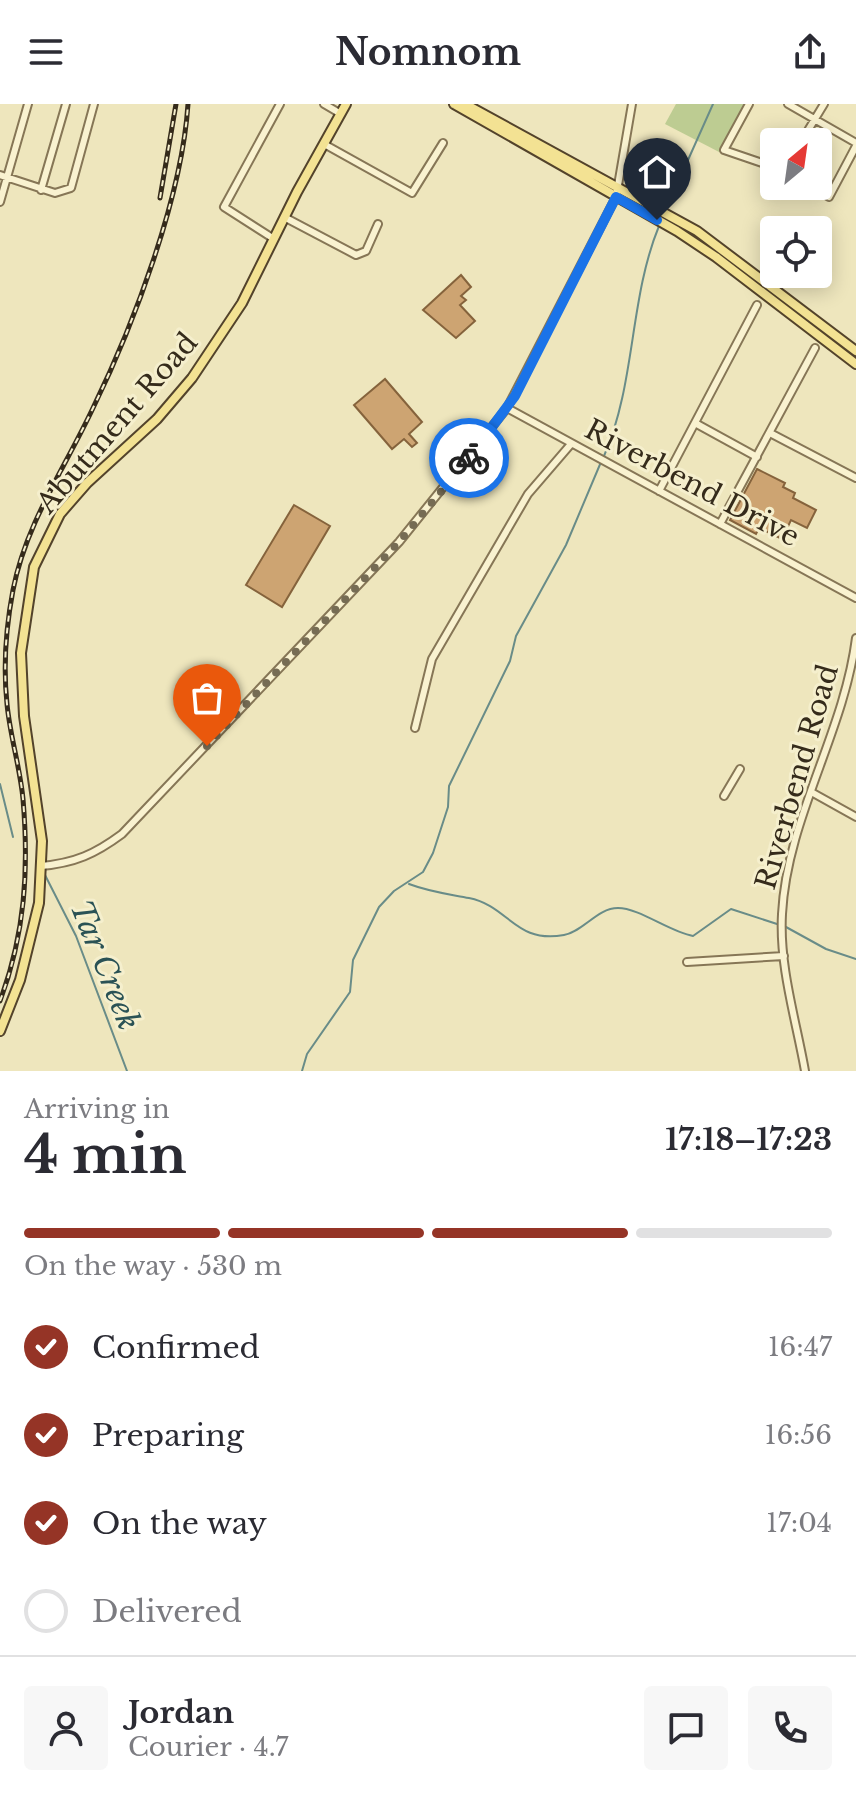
<!DOCTYPE html>
<meta charset="utf-8">
<style>
:root{--surface:#fff;--page:#f7f7f7;--text:#2b2b33;--muted:#7c7c81;--line:#e1e1e2;--accent:#953426}
body{margin:0;font-family:"Libre Baskerville",serif;background:var(--page);color:var(--text);height:100vh;display:flex;flex-direction:column;font-size:30px;white-space:nowrap}
*{box-sizing:border-box;margin:0}
p{font-size:26px;color:var(--muted)}
.icon{flex:none;width:44px;height:44px;fill:none;stroke:currentColor;stroke-width:2;stroke-linecap:round;stroke-linejoin:round}
.map{position:relative;height:967px;overflow:hidden}
.drawer{display:flex;flex-direction:column;background:var(--surface);flex:1}
.drawer>*{flex:none}
.needle{width:52px;rotate:29deg}
.fabs{position:absolute;left:760px;top:24px;display:grid;gap:16px}
.fabs a{display:grid;place-items:center;width:72px;height:72px;border-radius:8px;background:var(--surface);box-shadow:0 4px 20px #0003;font-size:40px}
.pin{position:absolute;display:grid;place-items:center;width:68px;height:68px;color:#fff;margin:-82px -34px;border-radius:50% 50% 50% 0;rotate:-45deg;box-shadow:0 0 8px #0007}
.pin .icon{rotate:45deg}
.courier{position:absolute;display:grid;place-items:center;width:80px;height:80px;margin:-40px;border:6px solid #1a73e8;border-radius:50%;background:#fff;color:#222;box-shadow:0 2px 10px #0007}
.headline em{font-style:normal;font-weight:700}
.headline div{display:flex;flex-direction:column-reverse}
.headline{display:flex;align-items:center;justify-content:space-between;height:136px;padding:0 24px}
h1{font-size:52px;font-weight:700;line-height:60px}
.bar{display:grid;grid-template-columns:repeat(4,1fr);gap:12px 8px;align-content:center;height:96px;padding:0 24px}
.bar i{height:10px;border-radius:6px;background:var(--line)}
.bar .active{background:var(--accent)}
.bar p{grid-column:span 4}
.line{display:flex;align-items:center;gap:20px;padding:0 24px;border-top:2px solid var(--line)}
.line div{flex:1}
.round{display:grid;place-items:center;flex:none;width:84px;height:84px;border-radius:8px;background:var(--page)}
ol{padding:0 24px;list-style:none}
li{display:flex;align-items:center;gap:24px;height:88px}
li p{margin-inline-start:auto}
li .icon{padding:8px;border-radius:50%;background:var(--accent);color:#fff;stroke-width:4}
li:last-child{color:var(--muted)}
li i{width:44px;height:44px;border:4px solid var(--line);border-radius:50%}
header{display:flex;justify-content:space-between;align-items:center;height:104px;padding:0 24px;background:var(--surface);font-size:36px;font-weight:700}
.map>svg:first-child{display:block}
.green{fill:#bdcc92}
.lines{fill:none;stroke-linecap:round;stroke-linejoin:round}
.stream{stroke:#698c88;stroke-width:2}
.building{fill:#cda472;stroke:#85633c;stroke-width:2}
.minor-casing{stroke:#867656;stroke-width:10}
.major-casing{stroke:#53432b;stroke-width:12}
.minor{stroke:#f9f2d0;stroke-width:6}
.major{stroke:#f3e293;stroke-width:8}
.rail-casing{stroke:#352b1b;stroke-width:5}
.rail{stroke:#f5efcd;stroke-width:2;stroke-dasharray:6;stroke-linecap:butt}
.done{stroke:#766c54;stroke-width:8;stroke-dasharray:0 14.4}
.route{stroke:#1a73e8;stroke-width:10}
.labels{text-anchor:middle;dominant-baseline:central;stroke-width:6;stroke-linejoin:round;paint-order:stroke}
.street-label{font-size:28px;fill:#352b1b;stroke:#f5efcd}
.water-label{font-size:30px;font-style:italic;fill:#2a5255;stroke:#f5efcd}
</style>
<header><svg class="icon" aria-label="menu" viewBox="0 0 24 24"><path d="M4 6h16M4 12h16M4 18h16"/></svg>Nomnom<svg class="icon" aria-label="share" viewBox="0 0 24 24"><path d="M12 15V3M7 8l5-5 5 5M5 13v7h14v-7"/></svg></header>
<div class="map">
<svg width="856" height="967" viewBox="0 0 856 967">
<rect width="100%" height="100%" fill="#eee6bd"/>
<!-- green -->
<path class="green" d="M676,0H746L721,49L665,20Z"/>
<g class="lines">
<!-- stream -->
<path class="stream" d="M667,103L713,0
M604,352C636,279 629,195 659,122
M0,680L13,733
M45,771L76,832L127,967
M409,780C430,788 448,790 469,794C509,802 515,840 564,831C584,827 597,804 618,804C639,804 670,828 693,832L731,805L777,820
M786,823L826,845L856,855
M302,967L307,950L350,888L353,856L379,803L394,787L423,768L433,749L448,703L449,682L510,557L516,532L566,441L601,358"/>
</g>
<!-- building -->
<path class="building" d="M461,171L471,183L461,192L466,196L460,201L475,217L456,234L423,206Z
M385,275L422,318L409,330L417,339L412,343L404,335L392,345L354,301Z
M757,365L785,379L783,383L795,389L793,394L816,406L807,424L791,416L782,435L759,424L756,430L730,416Z
M294,401L330,422L282,503L246,481Z"/>
<g class="lines">
<!-- minor casing -->
<g class="minor-casing">
<path id="minor" d="M324,0L341,10
M749,0L724,46L774,63
M788,0L856,39
M801,38L824,0
M324,40L412,89L443,39
M0,71L55,89L71,84L94,0
M810,82L829,93L856,42
M41,86L66,0
M0,98L28,0
M284,113L356,151L366,147L378,120
M274,135L224,103L280,0
M507,304L856,494
M695,319L757,353
M770,329L856,374
M659,387L757,201
M720,420L815,244
M415,624L432,555L528,390L571,340
M813,689L856,713
M724,692L740,665
M41,762C75,759 95,750 122,730L399,438L507,304L616,93L632,0
M687,858L784,852
M805,967C796,916 779,862 782,810C787,714 844,629 856,534"/>
</g>
<!-- major casing -->
<g class="major-casing">
<path id="major" d="M454,0L677,127L716,153L856,260
M454,0H465L697,127L856,247
M0,927L20,876L39,799L42,737L24,612L21,549L34,463L60,410L87,379L157,315L192,274L242,199L297,88L346,0"/>
</g>
<!-- minor -->
<use href="#minor" class="minor"/>
<!-- major -->
<use href="#major" class="major"/>
<!-- rail casing -->
<g class="rail-casing">
<path id="rail" d="M160,94L176,0
M0,897C25,830 29,766 23,695C20,663 10,632 7,600C3,562 6,523 13,486C26,419 65,364 93,304C134,220 182,93 188,0"/>
</g>
<!-- rail -->
<use href="#rail" class="rail"/>
</g>
<g class="lines">
<!-- done -->
<path class="done" d="M207,642L399,438L469,354"/>
<!-- route -->
<path class="route" d="M469,354L515,292L616,93L657,116"/>
</g>
<g class="labels">
<!-- street labels -->
<g class="street-label">
<text transform="translate(117 319) rotate(-49)">Abutment Road</text>
<text transform="translate(692 379) rotate(28)">Riverbend Drive</text>
<text transform="translate(797 673) rotate(-74)">Riverbend Road</text>
</g>
<!-- water labels -->
<g class="water-label">
<text transform="translate(105 861) rotate(68)">Tar Creek</text>
</g>
</g>
</svg>
<div class="fabs">
<a><svg class="needle" viewBox="-14 -14 28 28"><path d="M0-13l5 13h-10z" fill="#e53935"/><path d="M0 13l5-13h-10z" fill="#7c7c81"/></svg></a>
<a><svg class="icon" aria-label="locate" viewBox="0 0 24 24"><circle cx="12" cy="12" r="6"/><path d="M12 2v4M12 18v4M2 12h4M18 12h4"/></svg></a>
</div>
<div class="pin" style="left:207px;top:642px;background:#ea580c"><svg class="icon" aria-label="bag" viewBox="0 0 24 24"><path d="M5 8h14l-1 12H6zM9 8a3 3 0 0 1 6 0"/></svg></div>
<div class="pin" style="left:657px;top:116px;background:#1f2937"><svg class="icon" aria-label="home" viewBox="0 0 24 24"><path d="M3 11l9-7 9 7M6 9v11h12V9"/></svg></div>
<div class="courier" style="left:469px;top:354px"><svg class="icon" aria-label="bike" viewBox="0 0 24 24"><circle cx="6" cy="16" r="4"/><circle cx="18" cy="16" r="4"/><path d="M6 16l4-8h5l3 8M10 8l3 8H6M13 5h3"/></svg></div>
</div>
<section class="drawer">
<div class="headline"><div><h1>4 min</h1><p>Arriving in</p></div><em>17:18–17:23</em></div>
<div class="bar"><i class="active"></i><i class="active"></i><i class="active"></i><i></i><p>On the way · 530 m</p></div>
<ol>
<li><svg class="icon" aria-label="check" viewBox="0 0 24 24"><path d="M5 12l5 5 9-10"/></svg>Confirmed<p>16:47</p></li>
<li><svg class="icon" aria-label="check" viewBox="0 0 24 24"><path d="M5 12l5 5 9-10"/></svg>Preparing<p>16:56</p></li>
<li><svg class="icon" aria-label="check" viewBox="0 0 24 24"><path d="M5 12l5 5 9-10"/></svg>On the way<p>17:04</p></li>
<li><i></i>Delivered</li>
</ol>
<div class="line" style="height:144px"><a class="round"><svg class="icon" aria-label="person" viewBox="0 0 24 24"><circle cx="12" cy="8" r="4"/><path d="M4 21q1-7 8-7t8 7"/></svg></a><div><b>Jordan</b><p>Courier · 4.7</p></div><a class="round"><svg class="icon" aria-label="chat" viewBox="0 0 24 24"><path d="M4 5h16v11H9l-5 4z"/></svg></a><a class="round"><svg class="icon" aria-label="phone" viewBox="0 0 24 24"><path d="M5 4h4l2 5-3 2q2 4 5 5l2-3 5 2v4C11 20 4 13 5 4z"/></svg></a></div>
</section>
